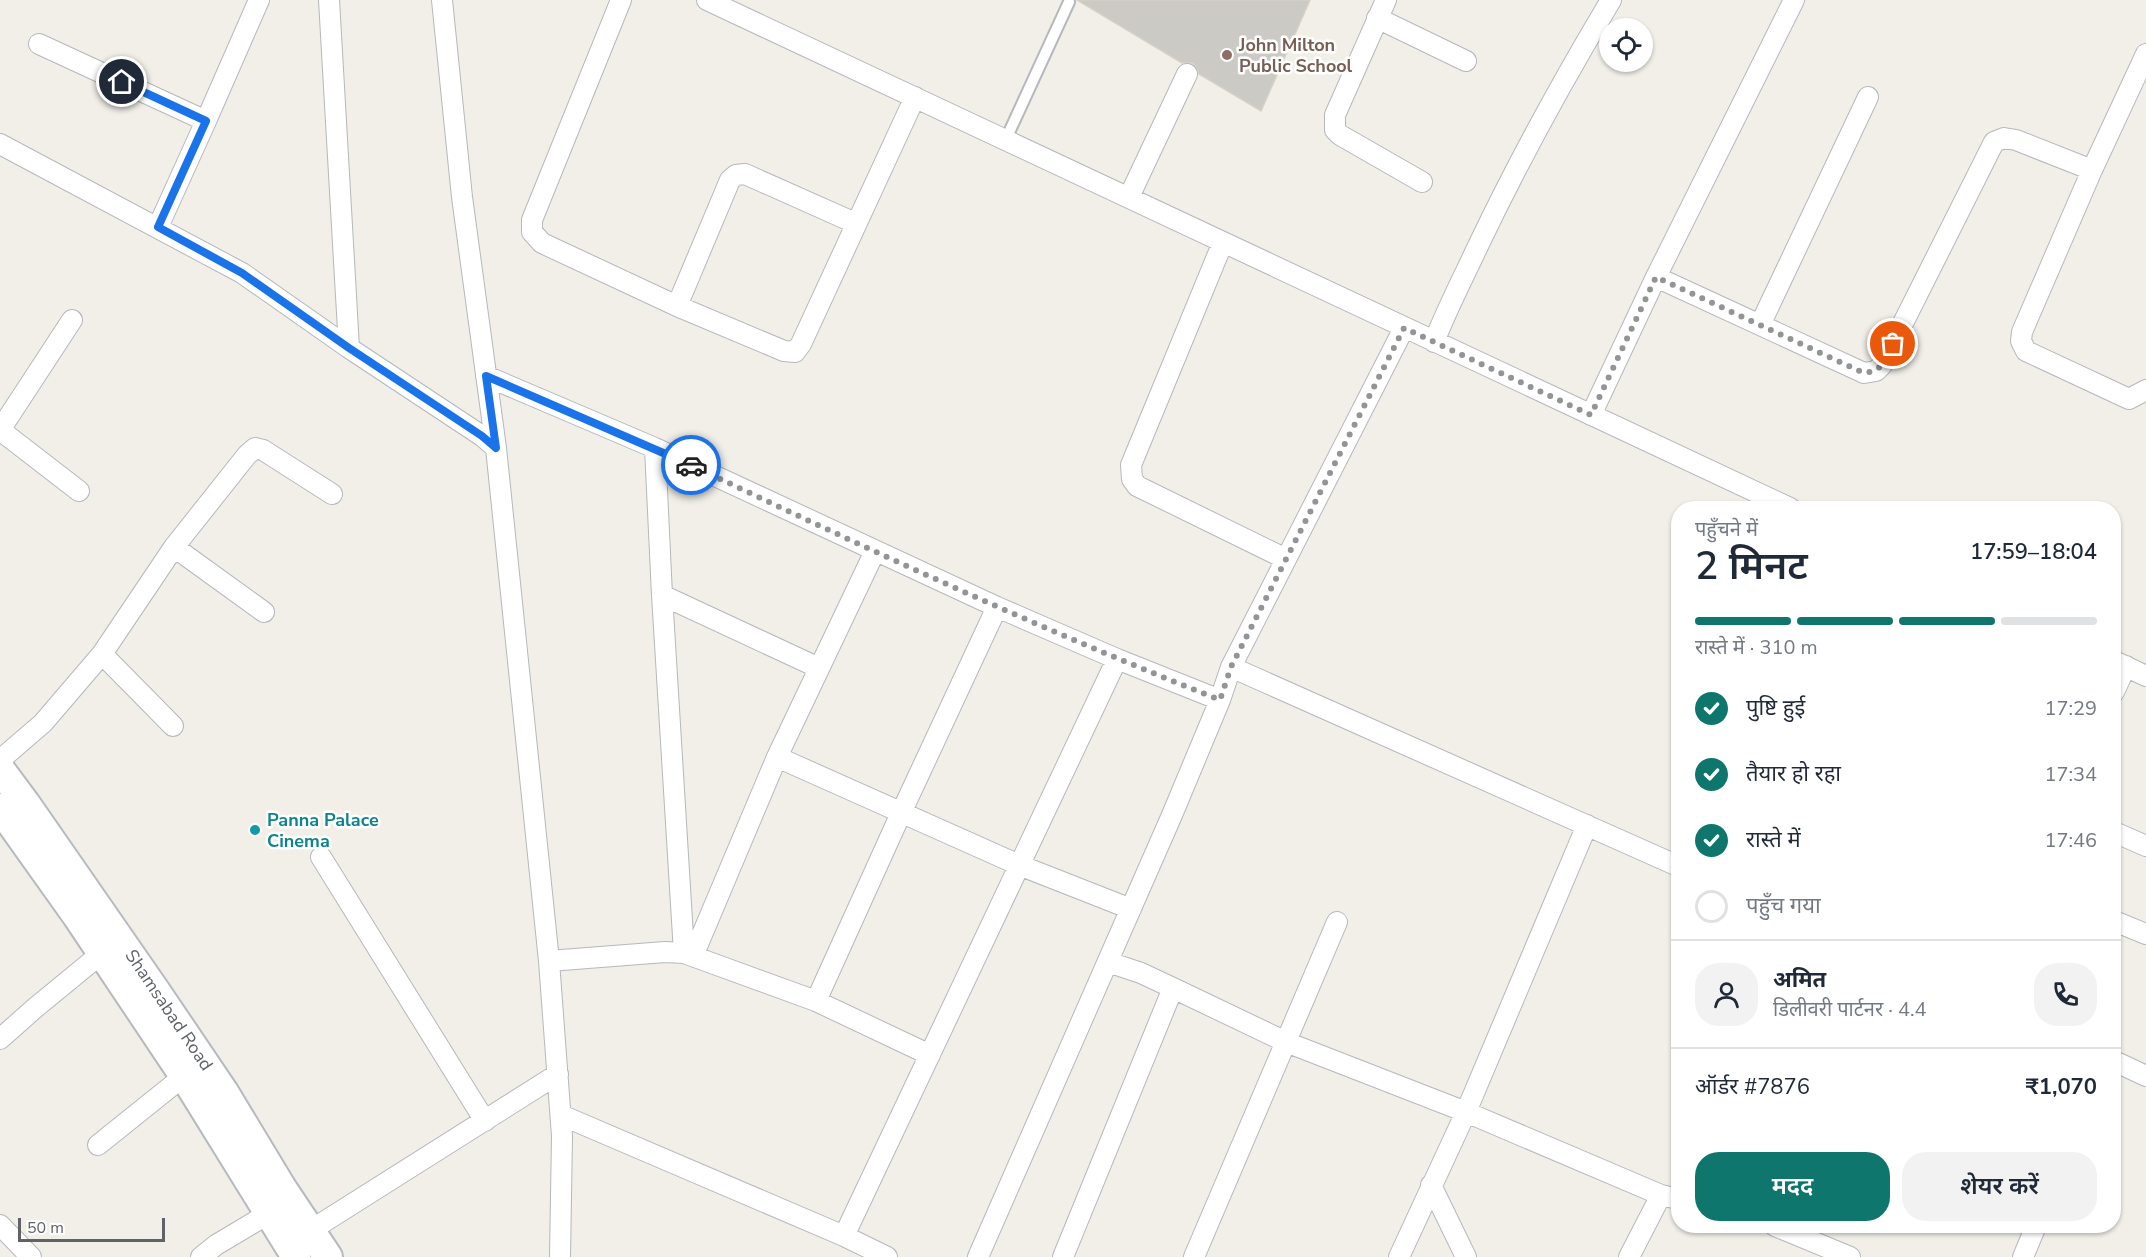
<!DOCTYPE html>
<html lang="hi">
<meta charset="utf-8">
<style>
:root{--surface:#fff;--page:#f2f2f3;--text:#1f2937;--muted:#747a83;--line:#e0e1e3;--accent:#0f766e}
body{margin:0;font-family:"Nunito Sans","Noto Sans Devanagari",sans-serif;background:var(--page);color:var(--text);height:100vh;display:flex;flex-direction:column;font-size:22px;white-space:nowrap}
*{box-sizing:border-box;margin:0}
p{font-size:20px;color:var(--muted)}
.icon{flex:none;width:33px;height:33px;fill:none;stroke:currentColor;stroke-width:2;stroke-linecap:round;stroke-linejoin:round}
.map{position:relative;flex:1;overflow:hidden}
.panel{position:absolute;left:1671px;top:501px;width:450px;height:732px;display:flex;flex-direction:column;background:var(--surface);border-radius:24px;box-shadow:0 2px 4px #0004}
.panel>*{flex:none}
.controls{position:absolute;left:1599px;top:18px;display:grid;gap:12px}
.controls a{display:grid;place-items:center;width:54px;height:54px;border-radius:50%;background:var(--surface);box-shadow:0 2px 4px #0004;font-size:30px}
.scale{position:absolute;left:18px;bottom:15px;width:147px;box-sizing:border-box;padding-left:6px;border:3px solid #5f6368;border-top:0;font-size:16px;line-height:21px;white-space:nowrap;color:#5f6368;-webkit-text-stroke:4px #fff;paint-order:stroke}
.pin{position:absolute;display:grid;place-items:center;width:51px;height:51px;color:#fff;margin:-26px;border:3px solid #fff;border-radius:50%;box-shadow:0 2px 6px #0007}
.courier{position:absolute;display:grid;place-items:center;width:60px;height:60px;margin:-30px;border:4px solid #1a73e8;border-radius:50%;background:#fff;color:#222;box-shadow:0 2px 8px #0007}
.head em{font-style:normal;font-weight:600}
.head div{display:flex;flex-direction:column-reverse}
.head{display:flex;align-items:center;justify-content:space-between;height:102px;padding:0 24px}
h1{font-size:39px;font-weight:600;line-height:45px}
.bar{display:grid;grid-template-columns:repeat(4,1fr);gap:9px 6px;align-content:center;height:72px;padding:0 24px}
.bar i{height:8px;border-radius:4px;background:var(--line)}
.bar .active{background:var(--accent)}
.bar p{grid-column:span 4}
.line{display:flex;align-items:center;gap:15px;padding:0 24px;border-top:2px solid var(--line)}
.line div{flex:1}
.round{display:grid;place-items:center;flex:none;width:63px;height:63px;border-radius:24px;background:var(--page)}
ol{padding:0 24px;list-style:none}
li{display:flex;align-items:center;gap:18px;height:66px}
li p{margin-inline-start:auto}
li .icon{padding:6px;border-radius:50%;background:var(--accent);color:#fff;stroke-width:4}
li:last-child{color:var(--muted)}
li i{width:33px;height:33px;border:3px solid var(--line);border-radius:50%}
.action{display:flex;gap:12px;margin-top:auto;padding:12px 24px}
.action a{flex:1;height:69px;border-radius:24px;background:var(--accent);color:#fff;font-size:24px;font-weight:600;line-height:69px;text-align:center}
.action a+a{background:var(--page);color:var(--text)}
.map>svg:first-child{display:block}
.building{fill:#cccac5;stroke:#d6d1c6;stroke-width:1.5}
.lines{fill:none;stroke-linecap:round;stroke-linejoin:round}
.service-casing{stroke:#b5b8bc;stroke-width:14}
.minor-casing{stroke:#b5b8bc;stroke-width:22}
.secondary-casing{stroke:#b6babf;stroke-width:32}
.service{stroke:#fff;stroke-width:10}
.minor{stroke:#fff;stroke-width:20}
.secondary{stroke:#fff;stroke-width:28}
.done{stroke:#929495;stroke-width:6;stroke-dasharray:0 10.8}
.route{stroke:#1a73e8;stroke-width:8}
.education-dot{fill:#8d6e63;stroke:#fff;stroke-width:2}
.culture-dot{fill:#0f9aa8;stroke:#fff;stroke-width:2}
.labels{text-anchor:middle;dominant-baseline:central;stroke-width:5;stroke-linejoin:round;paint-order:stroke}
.education-label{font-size:18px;font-weight:bold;fill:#785e54;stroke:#fff;text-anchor:start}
.culture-label{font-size:18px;font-weight:bold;fill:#0d838f;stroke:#fff;text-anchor:start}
.street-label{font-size:18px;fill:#5f6368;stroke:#fff}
</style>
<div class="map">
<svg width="2146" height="1257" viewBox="0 0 2146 1257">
<rect width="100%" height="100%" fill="#f1efe8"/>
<!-- building -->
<path class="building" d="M1077,0H1310L1261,111L1199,74L1197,68L1193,63H1182Z"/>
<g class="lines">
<!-- service casing -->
<g class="service-casing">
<path id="service" d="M1006,139L1069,2"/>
</g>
<!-- minor casing -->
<g class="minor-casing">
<path id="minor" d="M329,0L349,348
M442,0L462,197L496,448L549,961L562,1136L560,1257
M621,0L532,220V232L542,243L677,306L784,351L795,352L801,344L915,97
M707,0L1790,508
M1386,0L1335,115V130L1340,135L1422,182
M1377,18L1466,61
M39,44L206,121L158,227
M2146,54L2092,170L2022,332L2021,341L2026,351L2129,399L2146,390
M206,121L259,0
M0,144L242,273L349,348L482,436L496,448
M1129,197L1187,74
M1223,242L1131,465L1132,479L1137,486L1286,559
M1656,277L1864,373L1876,371L1882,365L1994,142L2004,138L2016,140L2092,170
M677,306L730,180L736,175L745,174L855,223
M1760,325L1868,97
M1434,342C1447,309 1463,278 1478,246C1518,162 1563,80 1611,0
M486,376L655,448L997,607L1117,659L1220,700
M1591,415L1656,277L1794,0
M0,430L72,320
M0,430L79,491
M655,448L662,595L684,953
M174,547L264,612
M662,595L819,668
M102,654L173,726
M2114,661L2146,676
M1231,667L1678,866
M2114,692L2126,666
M777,757L1019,865L1131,909
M0,760L43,723L102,654L174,547L247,455L255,448L263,450L332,494
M2114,832L2146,846
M321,857L485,1121
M2114,921L2146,934
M693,956L777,757L875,551
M549,961L665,952L684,953L816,1001L930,1055
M1173,988L1286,1042L1466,1112L1661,1195L1678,1199
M816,1001L902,811L997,607
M0,1039L35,1008L102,953
M2114,1061L2146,1076
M561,1115L844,1236L887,1257
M98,1145L184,1076
M1431,1185L1466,1257
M0,1225L31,1257
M1775,1226L1850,1257
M844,1236L1117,659
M300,1237L558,1074
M201,1257L216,1245L268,1214
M978,1257L1172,815L1220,700L1231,667L1404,328
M1063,1257L1173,988L1141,973L1108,962
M1194,1257L1337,922
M1399,1257L1466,1112L1587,825
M1629,1257L1661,1195
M2023,1257L2036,1226"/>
</g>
<!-- secondary casing -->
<g class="secondary-casing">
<path id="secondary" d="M0,769L26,804L155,990L224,1092L282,1188L328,1257
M0,808L77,916L184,1076L296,1257"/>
</g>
<!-- service -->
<use href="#service" class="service"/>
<!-- minor -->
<use href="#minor" class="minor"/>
<!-- secondary -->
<use href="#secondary" class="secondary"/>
</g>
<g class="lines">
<!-- done -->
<path class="done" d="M691,465C865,548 1040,629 1220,700L1231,667L1404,328L1591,415L1656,277L1864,373C1884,370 1884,361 1893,344"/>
<!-- route -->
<path class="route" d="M122,82L206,121L158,227L242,273L349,348L482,436L496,448L486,376L691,465"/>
</g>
<!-- markers -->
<circle class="education-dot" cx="1227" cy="55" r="6"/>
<circle class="culture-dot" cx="255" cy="830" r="6"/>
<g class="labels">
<!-- education labels -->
<g class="education-label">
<text x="1239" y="45">John Milton<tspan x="1239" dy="21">Public School</tspan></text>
</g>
<!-- culture labels -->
<g class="culture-label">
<text x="267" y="820">Panna Palace<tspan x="267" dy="21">Cinema</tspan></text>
</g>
<!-- street labels -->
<g class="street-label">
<text transform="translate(169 1010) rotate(56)">Shamsabad Road</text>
</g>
</g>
</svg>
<div class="controls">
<a><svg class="icon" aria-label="locate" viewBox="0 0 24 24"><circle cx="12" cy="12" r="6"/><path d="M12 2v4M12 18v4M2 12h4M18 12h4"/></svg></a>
</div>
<div class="scale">50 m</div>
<div class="pin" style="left:1893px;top:344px;background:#ea580c"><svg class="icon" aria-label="bag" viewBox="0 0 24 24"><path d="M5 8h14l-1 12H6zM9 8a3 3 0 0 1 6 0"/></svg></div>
<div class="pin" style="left:122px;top:82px;background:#1f2937"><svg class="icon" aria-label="home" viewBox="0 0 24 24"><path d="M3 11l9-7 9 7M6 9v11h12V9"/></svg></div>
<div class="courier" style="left:691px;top:465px"><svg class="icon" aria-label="car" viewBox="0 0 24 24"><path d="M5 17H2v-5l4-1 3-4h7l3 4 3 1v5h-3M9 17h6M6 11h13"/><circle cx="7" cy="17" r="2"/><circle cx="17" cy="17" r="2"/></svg></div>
<section class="panel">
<div class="head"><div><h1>2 मिनट</h1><p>पहुँचने में</p></div><em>17:59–18:04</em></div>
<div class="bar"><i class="active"></i><i class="active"></i><i class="active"></i><i></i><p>रास्ते में · 310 m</p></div>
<ol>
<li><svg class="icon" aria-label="check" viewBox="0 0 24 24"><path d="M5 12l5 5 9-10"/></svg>पुष्टि हुई<p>17:29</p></li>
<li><svg class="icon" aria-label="check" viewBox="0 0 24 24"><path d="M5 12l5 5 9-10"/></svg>तैयार हो रहा<p>17:34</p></li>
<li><svg class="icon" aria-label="check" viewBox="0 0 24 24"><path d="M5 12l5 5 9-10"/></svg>रास्ते में<p>17:46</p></li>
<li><i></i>पहुँच गया</li>
</ol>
<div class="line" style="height:108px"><a class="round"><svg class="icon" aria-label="person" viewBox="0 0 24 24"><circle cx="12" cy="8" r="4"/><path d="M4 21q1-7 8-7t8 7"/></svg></a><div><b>अमित</b><p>डिलीवरी पार्टनर · 4.4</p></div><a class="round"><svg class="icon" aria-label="phone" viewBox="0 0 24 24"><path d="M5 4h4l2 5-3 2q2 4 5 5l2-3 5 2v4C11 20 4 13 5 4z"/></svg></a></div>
<div class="line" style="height:78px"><div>ऑर्डर #7876</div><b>₹1,070</b></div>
<div class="action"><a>मदद</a><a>शेयर करें</a></div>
</section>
</div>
